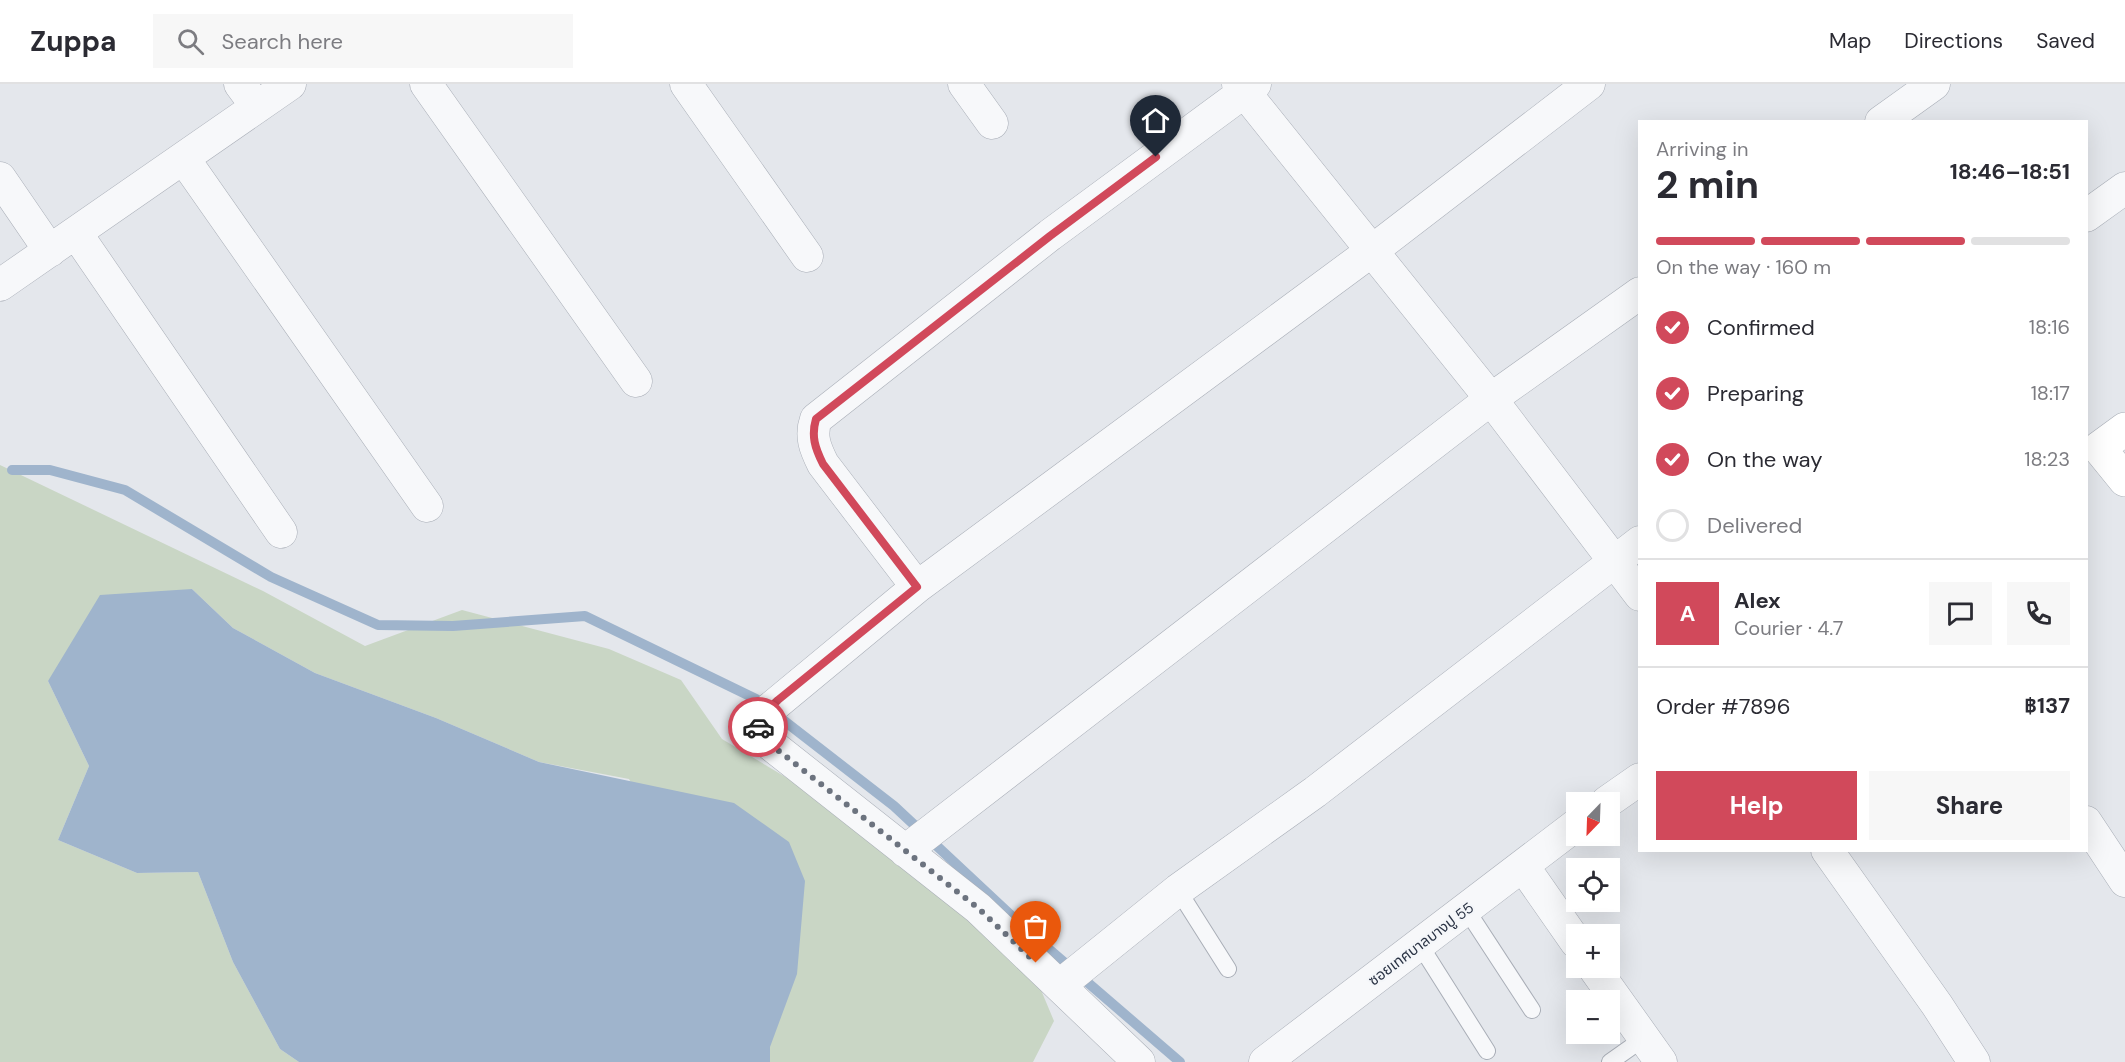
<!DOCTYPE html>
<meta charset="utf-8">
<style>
:root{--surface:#fff;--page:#f7f7f7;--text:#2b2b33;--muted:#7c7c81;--line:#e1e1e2;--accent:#d1495b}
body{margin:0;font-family:"DM Sans","Noto Sans Thai",sans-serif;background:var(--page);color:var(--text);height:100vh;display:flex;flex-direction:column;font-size:22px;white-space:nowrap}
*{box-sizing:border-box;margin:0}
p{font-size:20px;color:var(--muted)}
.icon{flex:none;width:33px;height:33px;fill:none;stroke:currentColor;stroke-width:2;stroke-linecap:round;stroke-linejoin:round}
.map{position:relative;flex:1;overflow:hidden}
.details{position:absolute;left:1638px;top:36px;width:450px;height:732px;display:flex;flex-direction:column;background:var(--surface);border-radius:0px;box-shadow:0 6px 24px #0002}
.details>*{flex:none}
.needle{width:39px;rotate:203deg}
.buttons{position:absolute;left:1566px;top:708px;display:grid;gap:12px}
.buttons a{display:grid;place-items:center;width:54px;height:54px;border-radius:0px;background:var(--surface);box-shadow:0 6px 24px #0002;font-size:30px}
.pin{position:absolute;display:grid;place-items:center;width:51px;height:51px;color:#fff;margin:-62px -26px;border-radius:50% 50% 50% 0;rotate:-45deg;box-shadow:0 0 6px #0007}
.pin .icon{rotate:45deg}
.courier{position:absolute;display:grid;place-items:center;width:60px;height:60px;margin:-30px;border:4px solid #d1495b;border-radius:50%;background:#fff;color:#222;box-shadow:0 2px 8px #0007}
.summary em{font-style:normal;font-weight:700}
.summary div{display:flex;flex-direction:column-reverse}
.summary{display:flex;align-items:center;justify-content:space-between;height:102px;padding:0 18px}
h1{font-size:39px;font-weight:700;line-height:45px}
.bar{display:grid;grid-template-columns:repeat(4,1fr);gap:9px 6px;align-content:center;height:72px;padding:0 18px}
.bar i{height:8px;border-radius:4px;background:var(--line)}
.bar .active{background:var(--accent)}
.bar p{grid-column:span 4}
.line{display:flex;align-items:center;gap:15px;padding:0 18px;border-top:2px solid var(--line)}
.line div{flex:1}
.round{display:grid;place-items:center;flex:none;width:63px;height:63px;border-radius:0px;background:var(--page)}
ol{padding:0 18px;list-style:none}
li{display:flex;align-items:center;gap:18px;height:66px}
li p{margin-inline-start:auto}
li .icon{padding:6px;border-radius:50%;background:var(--accent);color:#fff;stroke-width:4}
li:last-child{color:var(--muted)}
li i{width:33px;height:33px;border:3px solid var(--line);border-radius:50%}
.primary-button{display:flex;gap:12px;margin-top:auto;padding:12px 18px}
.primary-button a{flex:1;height:69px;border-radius:0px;background:var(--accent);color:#fff;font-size:24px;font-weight:700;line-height:69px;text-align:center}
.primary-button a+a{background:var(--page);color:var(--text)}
header{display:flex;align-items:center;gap:36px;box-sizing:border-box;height:84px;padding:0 30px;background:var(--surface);border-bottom:2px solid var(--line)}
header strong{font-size:28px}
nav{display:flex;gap:33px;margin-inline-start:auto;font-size:21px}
.search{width:420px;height:54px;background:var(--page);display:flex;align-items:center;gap:15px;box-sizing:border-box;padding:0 21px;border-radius:0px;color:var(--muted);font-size:22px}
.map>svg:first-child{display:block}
.green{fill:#c9d6c5}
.water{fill:#9fb4cc}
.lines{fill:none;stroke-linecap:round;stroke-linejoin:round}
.stream{stroke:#9fb4cc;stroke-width:10}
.lane-casing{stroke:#a9aeb7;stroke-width:18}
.street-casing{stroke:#a9aeb7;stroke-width:33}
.secondary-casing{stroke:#a9aeb7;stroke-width:34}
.lane{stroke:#f7f8fa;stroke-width:16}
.street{stroke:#f7f8fa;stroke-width:32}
.secondary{stroke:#fff;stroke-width:33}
.done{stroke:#6c737f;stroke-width:6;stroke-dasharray:0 10.8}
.route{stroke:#d1495b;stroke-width:8}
.labels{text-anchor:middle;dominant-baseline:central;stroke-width:4.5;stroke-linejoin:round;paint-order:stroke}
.street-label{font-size:15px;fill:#2b3445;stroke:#f4f6f9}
</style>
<header>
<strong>Zuppa</strong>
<div class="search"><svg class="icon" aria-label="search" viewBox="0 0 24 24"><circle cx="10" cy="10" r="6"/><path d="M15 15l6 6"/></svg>Search here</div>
<nav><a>Map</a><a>Directions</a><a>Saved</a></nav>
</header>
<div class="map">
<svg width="2125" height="978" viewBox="0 0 2125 978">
<rect width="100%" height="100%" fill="#e4e7ec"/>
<!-- green -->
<path class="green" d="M0,381L263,507L365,562L462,526L609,565L681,596L722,655L891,756L1025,868L1054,937L1033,978H770V963L629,695L539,678L436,634L315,589L233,544L192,505L48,597L89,682L58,756L137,789L198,788L233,878L280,965L299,978H0Z"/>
<!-- water -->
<path class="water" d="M192,505L233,544L315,589L436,634L539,678L734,719L789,758L805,797L797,890L770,963V978H299L280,965L233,878L198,788L137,789L58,756L89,682L48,597L100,511Z"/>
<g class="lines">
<!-- stream -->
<path class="stream" d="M12,386H50L125,406L271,493L378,541L453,542L585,532L756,615L894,722L1029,848L1180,978"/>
<!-- lane casing -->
<g class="lane-casing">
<path id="lane" d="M1178,806L1228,885
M1466,825L1532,926
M1420,861L1487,967
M1610,978L1644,954"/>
</g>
<!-- street casing -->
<g class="street-casing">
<path id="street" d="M240,0L257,23
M426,0L636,297
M686,0L807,172
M964,0L992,39
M1238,0L1491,315L1640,511
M1881,38L1934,0
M184,75L427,422
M0,94L50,167
M2086,132L2125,104
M76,149L281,448
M0,201L290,0
M917,503L823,380C815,364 810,352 816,335L1050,151L1255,0
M1607,718L1640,695
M2086,738L2125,797
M1827,766L1937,921L1974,978
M905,767L1491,315L1640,209
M1523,782L1576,858
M1594,884L1661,978
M1060,901L1178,806L1315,708L1640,458
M1139,978L978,824L765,656L757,641L760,633L917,503L1373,166L1589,0
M1265,978L1576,741"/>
</g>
<!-- secondary casing -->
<g class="secondary-casing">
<path id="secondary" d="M2125,345L2099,364L2125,396"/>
</g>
<!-- lane -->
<use href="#lane" class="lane"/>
<!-- street -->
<use href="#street" class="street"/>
<!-- secondary -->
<use href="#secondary" class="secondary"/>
</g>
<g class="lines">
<!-- done -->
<path class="done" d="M758,643L765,656L978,824L1036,879"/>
<!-- route -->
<path class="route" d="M758,643L760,633L778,616L917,503L823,380C815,364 811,352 816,335L1050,152L1156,73"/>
</g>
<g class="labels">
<!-- street labels -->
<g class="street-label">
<text transform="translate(1421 860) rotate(-37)">ซอยเทศบาลบางปู 55</text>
</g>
</g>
</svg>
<div class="buttons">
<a><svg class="needle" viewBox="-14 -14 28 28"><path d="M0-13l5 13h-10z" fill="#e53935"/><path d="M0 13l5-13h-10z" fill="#7c7c81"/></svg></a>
<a><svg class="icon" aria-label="locate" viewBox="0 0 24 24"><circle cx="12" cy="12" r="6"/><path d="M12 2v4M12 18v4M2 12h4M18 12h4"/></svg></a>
<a>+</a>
<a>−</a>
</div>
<div class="pin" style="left:1036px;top:879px;background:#ea580c"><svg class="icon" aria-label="bag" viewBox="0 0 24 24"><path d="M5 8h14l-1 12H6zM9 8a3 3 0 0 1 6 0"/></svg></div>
<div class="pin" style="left:1156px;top:73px;background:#1f2937"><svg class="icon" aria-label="home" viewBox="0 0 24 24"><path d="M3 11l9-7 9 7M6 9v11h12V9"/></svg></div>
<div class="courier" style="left:758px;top:643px"><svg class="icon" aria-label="car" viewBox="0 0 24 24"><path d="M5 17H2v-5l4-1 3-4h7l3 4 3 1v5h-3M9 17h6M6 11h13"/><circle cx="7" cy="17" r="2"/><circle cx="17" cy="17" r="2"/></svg></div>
<section class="details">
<div class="summary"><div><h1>2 min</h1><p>Arriving in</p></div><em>18:46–18:51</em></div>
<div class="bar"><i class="active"></i><i class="active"></i><i class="active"></i><i></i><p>On the way · 160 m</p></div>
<ol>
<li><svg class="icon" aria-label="check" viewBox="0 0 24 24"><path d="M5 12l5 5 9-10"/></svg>Confirmed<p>18:16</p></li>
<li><svg class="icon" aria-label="check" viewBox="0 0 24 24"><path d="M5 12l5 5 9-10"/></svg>Preparing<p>18:17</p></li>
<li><svg class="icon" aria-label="check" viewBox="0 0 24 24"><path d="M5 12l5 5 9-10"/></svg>On the way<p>18:23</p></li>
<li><i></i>Delivered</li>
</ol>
<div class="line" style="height:108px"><b class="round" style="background:var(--accent);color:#fff">A</b><div><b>Alex</b><p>Courier · 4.7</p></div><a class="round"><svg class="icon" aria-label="chat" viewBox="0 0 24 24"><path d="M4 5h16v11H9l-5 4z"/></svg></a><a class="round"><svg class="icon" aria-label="phone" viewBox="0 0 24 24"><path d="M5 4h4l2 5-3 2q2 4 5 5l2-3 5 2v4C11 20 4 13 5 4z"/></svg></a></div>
<div class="line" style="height:78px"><div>Order #7896</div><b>฿137</b></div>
<div class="primary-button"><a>Help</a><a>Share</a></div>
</section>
</div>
